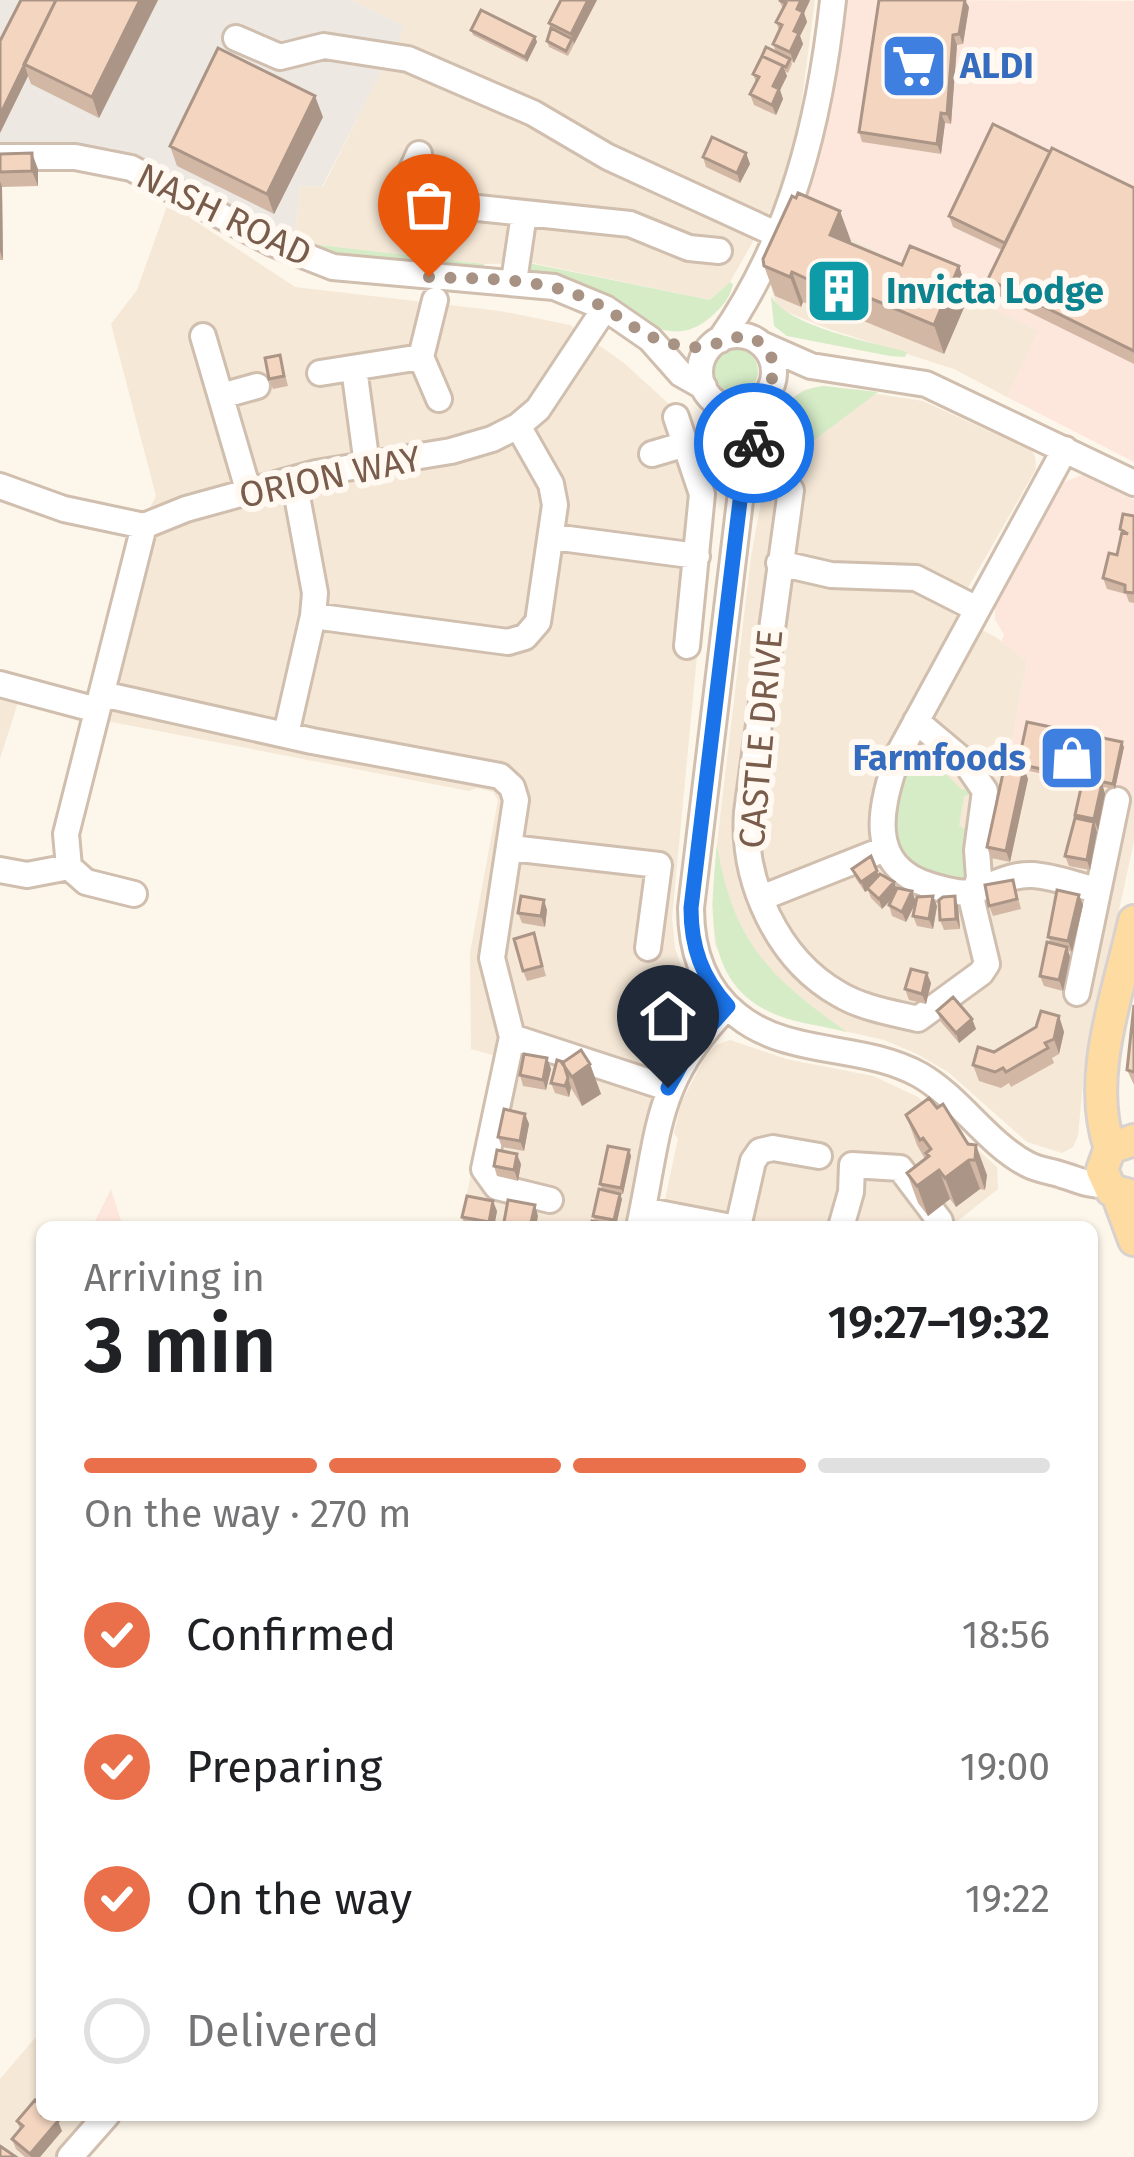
<!DOCTYPE html>
<meta charset="utf-8">
<style>
:root{--surface:#fff;--page:#f6f6f6;--text:#202124;--muted:#757577;--line:#e0e0e0;--accent:#ea704c}
body{margin:0;font-family:"Fira Sans",sans-serif;background:var(--page);color:var(--text);height:100vh;display:flex;flex-direction:column;font-size:45px;white-space:nowrap}
*{box-sizing:border-box;margin:0}
p{font-size:39px;color:var(--muted)}
.icon{flex:none;width:66px;height:66px;fill:none;stroke:currentColor;stroke-width:2;stroke-linecap:round;stroke-linejoin:round}
.map{position:relative;flex:1;overflow:hidden}
.drawer{position:absolute;left:36px;top:1221px;width:1062px;height:900px;display:flex;flex-direction:column;background:var(--surface);border-radius:18px;box-shadow:0 3px 9px #0004}
.drawer>*{flex:none}
.pin{position:absolute;display:grid;place-items:center;width:102px;height:102px;color:#fff;margin:-123px -51px;border-radius:50% 50% 50% 0;rotate:-45deg;box-shadow:0 0 12px #0007}
.pin .icon{rotate:45deg}
.courier{position:absolute;display:grid;place-items:center;width:120px;height:120px;margin:-60px;border:9px solid #1a73e8;border-radius:50%;background:#fff;color:#222;box-shadow:0 3px 15px #0007}
.head em{font-style:normal;font-weight:600}
.head div{display:flex;flex-direction:column-reverse}
.head{display:flex;align-items:center;justify-content:space-between;height:204px;padding:0 48px}
h1{font-size:78px;font-weight:600;line-height:90px}
.bar{display:grid;grid-template-columns:repeat(4,1fr);gap:18px 12px;align-content:center;height:144px;padding:0 48px}
.bar i{height:15px;border-radius:9px;background:var(--line)}
.bar .on{background:var(--accent)}
.bar p{grid-column:span 4}
ol{padding:0 48px;list-style:none}
li{display:flex;align-items:center;gap:36px;height:132px}
li p{margin-inline-start:auto}
li .icon{padding:12px;border-radius:50%;background:var(--accent);color:#fff;stroke-width:4}
li:last-child{color:var(--muted)}
li i{width:66px;height:66px;border:6px solid var(--line);border-radius:50%}
.map>svg:first-child{display:block}
.residential{fill:#f5e8d7}
.commercial{fill:#fde7dd}
.industrial{fill:#eee8e2}
.green{fill:#d6ecc7}
.lines{fill:none;stroke-linecap:round;stroke-linejoin:round}
.minor-casing{stroke:#d0beae;stroke-width:30}
.major-casing{stroke:#d9d1cd;stroke-width:36}
.minor{stroke:#fff;stroke-width:24}
.major{stroke:#fddba1;stroke-width:30}
.wall{fill:#d2b7a5}
.shaded-wall{fill:#ab9586}
.building{fill:#f4d5c0;stroke:#ab9586;stroke-width:3}
.done{stroke:#a79283;stroke-width:12;stroke-dasharray:0 21.6}
.route{stroke:#1a73e8;stroke-width:15}
.labels{text-anchor:middle;dominant-baseline:central;stroke-width:12;stroke-linejoin:round;paint-order:stroke}
.shop-label{font-size:36px;font-weight:bold;fill:#366cbe;stroke:#fff9f1;text-anchor:start}
.street-label{font-size:36px;fill:#795c4b;stroke:#fff9f1}
.culture-label{font-size:36px;font-weight:bold;fill:#0d838f;stroke:#fff9f1;text-anchor:start}
</style>
<div class="map">
<svg width="1134" height="2157" viewBox="0 0 1134 2157">
<rect width="100%" height="100%" fill="#fdf6ea"/>
<!-- residential -->
<path class="residential" d="M351,0H815L795,152L778,197L730,282L710,300L533,263L484,264L294,242L300,186L323,187L404,26Z
M168,203L295,287L500,311L570,325L624,363L692,425L715,466L672,918L675,948L695,1006L663,1056L649,1060L641,1082L656,1098L631,1227H460L496,1056L471,1049L470,953L498,800L493,792L477,788L469,791L86,717L19,699L0,759V673L91,699L123,559L156,496L111,324L137,290Z
M803,214L1039,331L1007,397L954,369L829,329L777,308L771,287Z
M824,386L923,401L1032,451L1035,456L1036,469L953,614L997,638L1027,661L1007,768L1134,795V841L1084,1072L1078,1136L1073,1147L1062,1153L1027,1142L948,1072L917,1054L884,1040L786,1018L763,1008L734,983L715,945L712,904L717,844L751,557L767,470L777,425L788,401L804,390Z
M730,1040L786,1059L873,1076L918,1097L997,1167L998,1189L950,1227H659L678,1139L674,1133L681,1103L706,1056L716,1045Z
M42,2030V2115H92L56,2157H0V2079Z"/>
<!-- commercial -->
<path class="commercial" d="M843,0L1134,1V462L1007,397L1038,331L803,214L821,136Z
M1082,475L1134,500V795L1007,768L1027,661L1001,642L1004,635L995,619V600L1059,484Z
M111,1189L123,1227H92Z"/>
<!-- industrial -->
<path class="industrial" d="M0,0H351L405,26L322,187L300,186L294,242L111,148L0,147Z"/>
<!-- green -->
<path class="green" d="M294,242L484,264L483,272L356,264Z
M529,263L710,300L730,282L733,284C730,298 722,307 712,316C665,359 621,300 575,283C561,278 544,275 529,271Z
M771,296C788,327 872,342 907,352L905,357L890,356L787,336L774,326Z
M714 371a22 22 0 1 1 44 0a22 22 0 1 1-44 0Z
M824,386L878,392L776,469L767,467C775,431 779,390 824,386Z
M915,735L947,757L940,768L962,790L973,786L976,793L964,796L959,826L972,832L969,881L913,872C881,816 898,792 915,735Z
M717,844C732,941 770,978 847,1032C822,1026 795,1023 772,1013C702,982 711,907 717,844Z"/>
<g class="lines">
<!-- minor casing -->
<g class="minor-casing">
<path id="minor" d="M236,38L280,57L324,46L408,59L533,113L608,157L778,235
M419,154L405,185L449,205L630,224L689,248L719,251
M0,157H75L131,168L272,243L333,267L554,287L605,308L650,339L681,374L704,387
M514,281L524,214
M435,300L421,357L439,399
M700 372a37 37 0 1 1 74 0a37 37 0 1 1-74 0Z
M203,336L249,493
M720,340C791,239 820,121 833,0
M761,344L811,366L926,384L1134,483
M354,368L367,465
M320,373L421,357
M221,396L257,386
M759,402L754,440L742,484L691,908C691,949 703,988 737,1015C788,1057 863,1043 920,1075C961,1099 986,1142 1027,1164C1038,1170 1050,1171 1062,1175C1079,1180 1089,1186 1107,1185
M726,407L741,476
M676,417L702,494L687,646
M1065,449L899,753C880,804 864,867 932,886C943,889 958,894 969,892C991,887 1008,874 1032,875C1053,876 1076,885 1097,890
M652,454L686,444
M0,486L64,509L144,526L186,509L316,473L451,451L492,439L518,426L538,409L605,308
M791,490L747,812C742,881 777,959 839,994C862,1008 893,1013 918,1019L981,973L987,964L972,901L979,878L977,850L985,791L966,763L916,721
M553,537L697,556
M779,563L831,575L916,578L977,609
M313,616L508,642L525,637L538,622L555,505L551,484L518,426
M0,684L97,710
M102,694L312,741L500,776L512,787L516,800L492,958L512,1037L484,1169L497,1187L550,1200
M286,734L313,616L315,593L294,480
M511,848L659,865L648,948
M0,870L27,875L69,867
M134,894L86,882L69,867L66,834L144,526
M761,898L885,849
M1077,993L1117,800
M512,1037L668,1088
M643,1210L731,1227
M639,1227C660,1131 654,1082 727,1007
M738,1227L753,1161L760,1151L773,1148L819,1156
M841,1227L851,1192L852,1165L900,1168L940,1221
M70,2157L107,2115"/>
</g>
<!-- major casing -->
<g class="major-casing">
<path id="major" d="M1134,1140L1110,1148L1102,1170L1111,1190L1134,1196
M1110,1148C1085,1078 1119,991 1134,921
M1117,1194L1134,1240"/>
</g>
<!-- minor -->
<use href="#minor" class="minor"/>
<!-- major -->
<use href="#major" class="major"/>
</g>
<!-- wall -->
<path class="wall" d="M21,0H158L99,118L31,84L28,76L0,133Z
M597,0L568,56L549,47L547,41L551,28L549,23Z
M779,0L810,1L804,13L807,22L800,36L803,44L794,63L791,61L792,64L788,73L785,71L787,76L780,90L783,99L776,115L754,105L750,94L756,82L753,74L776,52L773,44L779,30L776,22L783,9Z
M969,7L963,44L957,45L951,124L945,123L941,154L862,142L859,132Z
M471,30L535,37L537,42L527,62L473,35Z
M323,117L274,214L177,166L170,146Z
M1050,152L1134,188V364L994,295L988,279L1002,250L953,227L949,216Z
M746,153L750,164L740,183L706,167L703,157Z
M0,154L38,169V186L2,187L3,260H0Z
M851,241L850,243L969,296L944,354L844,313L830,310L829,313L803,302L801,307L775,296L764,266Z
M280,355L288,386L273,389L269,379Z
M1134,516V603L1129,602L1126,594L1107,589L1103,578L1117,555L1122,533L1120,529Z
M1124,747L1115,789L1103,787L1105,794L1098,830L1096,829L1090,870L1069,866L1065,856L1076,818L1082,782L1024,770L1028,779L1010,862L991,858L987,847L1019,767L1018,764Z
M852,869L879,875L916,902L906,922L892,916L889,905L891,900L882,909L871,898L868,890L865,892L856,879Z
M1016,890L1021,909L993,916L989,906Z
M1079,895L1083,905L1072,952L1068,951L1070,957L1063,991L1044,986L1040,976L1051,943L1048,937Z
M937,906L933,929L917,926L913,916Z
M958,906L960,929L944,930L940,920Z
M547,910L545,927L522,923L518,913Z
M537,944L546,976L527,981L523,971Z
M931,983L926,1004L909,1000L905,989Z
M1134,1005V1085L1127,1070Z
M937,1011L972,1019L976,1029L959,1043L941,1022Z
M1059,1016L1064,1032L1059,1054L1052,1058L1054,1063L1011,1087L1009,1083L1001,1088L979,1081L973,1065L994,1052Z
M547,1058L551,1069L546,1090L523,1086L520,1075Z
M557,1060L590,1064L601,1094L582,1106L571,1088L569,1097L555,1093L551,1083Z
M929,1098L987,1175L985,1190L980,1189L956,1207L950,1199L928,1216L918,1203L907,1173L925,1159L917,1145L906,1115Z
M525,1114L529,1124L524,1151L502,1147L498,1137Z
M629,1150L631,1156L623,1194L602,1189L600,1184Z
M521,1164L518,1181L497,1176L494,1166Z
M622,1199L616,1226L595,1221L593,1216Z
M497,1211L494,1227H466L462,1217Z
M17,2121L62,2131L40,2157H25L16,2149L12,2139L20,2130Z"/>
<!-- shaded-wall -->
<path class="shaded-wall" d="M140,0H158L99,118L92,97Z
M588,0H597L574,44L571,34Z
M801,0H810L804,13L807,22L800,36L803,44L794,63L790,52L797,9Z
M965,0L969,7L963,44L959,34Z
M953,35L957,45L951,124L947,114Z
M535,37L537,42L527,62L525,57Z
M25,66L28,76L0,133V115Z
M783,66L787,76L780,90L783,99L776,115L772,105L773,86Z
M315,96L323,117L274,214L267,194Z
M941,113L945,123L941,154L937,144Z
M32,153L38,169V186L32,171Z
M746,153L750,164L740,183L737,173Z
M0,181L2,187L3,260L0,251Z
M840,211L851,241L841,264L830,235Z
M959,266L969,296L944,354L934,325Z
M792,272L803,302L801,307L790,277Z
M820,280L830,310L829,313L818,284Z
M1122,742L1124,747L1115,789L1113,784Z
M1024,768L1028,779L1010,862L1006,851Z
M1102,783L1105,794L1098,830L1094,819Z
M1094,822L1097,832L1090,870L1087,860Z
M877,871L881,881L865,892L861,882Z
M894,882L898,892L882,909L879,899Z
M912,891L916,902L906,922L902,912Z
M1079,895L1083,905L1072,952L1068,941Z
M933,896L937,906L933,929L929,919Z
M955,896L958,906L960,929L956,919Z
M544,900L547,910L545,927L541,916Z
M1067,947L1070,957L1063,991L1059,980Z
M927,973L931,983L926,1004L922,994Z
M1059,1016L1064,1032L1059,1054L1054,1039Z
M972,1019L976,1029L959,1043L956,1033Z
M547,1058L551,1069L546,1090L543,1080Z
M590,1064L601,1094L582,1106L572,1077Z
M568,1078L571,1088L569,1097L565,1086Z
M525,1114L529,1124L524,1151L520,1141Z
M976,1145L987,1175L985,1190L975,1160Z
M629,1150L631,1156L623,1194L621,1188Z
M517,1154L521,1164L518,1181L514,1170Z
M969,1160L980,1189L956,1207L945,1178Z
M939,1170L950,1199L928,1216L917,1186Z
M620,1194L622,1199L616,1226L614,1220Z
M493,1201L497,1211L494,1227H491L489,1222Z
M535,1205L538,1216L536,1227H530Z
M58,2121L62,2131L40,2157H31L30,2154Z"/>
<!-- building -->
<path class="building" d="M21,0H56L0,115V41Z
M56,0H140L92,97L24,64Z
M561,0H588L571,34L549,23Z
M779,0H801L797,9L803,12L794,31L799,33L790,52L773,44L782,25L776,22L786,3Z
M879,0H965L959,34L953,35L947,114L941,113L937,144L859,132Z
M481,10L535,37L525,57L471,30Z
M551,28L572,39L566,51L547,41Z
M766,47L790,59L786,67L762,56Z
M218,48L315,96L267,194L170,146Z
M762,56L783,66L773,86L779,89L772,105L750,94L759,77L753,74Z
M993,124L1050,152L1005,243L949,216Z
M712,137L746,153L737,173L703,157Z
M1052,148L1134,188V351L988,279Z
M32,153V171L0,172V154Z
M798,193L840,211L830,235L902,265L910,246L959,266L934,325L834,283L820,280L818,284L792,272L790,277L764,266L763,259L792,196L796,198Z
M280,355L284,376L269,379L265,358Z
M1123,514L1134,516V593L1125,592V585L1103,578L1109,553L1117,555L1122,532L1128,534L1120,529Z
M1027,722L1122,742L1113,784L1018,764Z
M1005,764L1024,768L1006,851L987,847Z
M1083,779L1102,783L1094,819L1075,815Z
M1075,818L1094,822L1087,860L1065,856Z
M871,856L877,871L861,882L852,869Z
M880,874L894,882L879,899L867,888Z
M1013,880L1017,899L989,906L985,885Z
M897,888L912,891L902,912L889,905Z
M1057,890L1079,895L1068,941L1048,937Z
M521,896L544,900L541,916L518,913Z
M933,896L929,919L913,916L917,897Z
M955,896L956,919L940,920L939,900L943,897Z
M534,933L542,966L523,971L514,939Z
M1047,942L1067,947L1059,980L1040,976Z
M911,969L927,973L922,994L905,989Z
M953,997L972,1019L956,1033L937,1011Z
M1134,1005V1072L1127,1070Z
M1041,1011L1059,1016L1054,1039L1045,1043L1048,1048L1006,1072L1003,1068L995,1072L973,1065L978,1047L994,1052L1036,1027Z
M581,1050L590,1064L572,1077L562,1063Z
M524,1054L547,1058L543,1080L520,1075Z
M557,1060L563,1062L568,1078L565,1086L551,1083Z
M929,1098L937,1108L943,1104L968,1144L976,1145L975,1160H969L945,1178L939,1170L917,1186L907,1173L929,1156L926,1153L931,1149L923,1138L920,1140L906,1115Z
M504,1109L525,1114L520,1141L498,1137Z
M608,1146L629,1150L621,1188L600,1184Z
M497,1150L517,1154L514,1170L494,1166Z
M599,1189L620,1194L614,1220L593,1216Z
M467,1196L493,1201L489,1222L462,1217Z
M508,1200L535,1205L530,1227L504,1222Z
M592,1221L613,1225V1227H591Z
M35,2100L42,2107V2115H52L58,2121L30,2154L12,2139L23,2126L17,2121Z
M0,2146L16,2157H0Z"/>
<g class="lines">
<!-- done -->
<path class="done" d="M429,277C480,279 535,277 583,297C615,310 638,336 672,344C684,346 695,349 708,346C729,341 748,326 766,349C785,373 765,386 758,407C755,418 756,432 754,443"/>
<!-- route -->
<path class="route" d="M668,1088L690,1049L728,1006C702,978 691,947 691,908L742,484L754,443"/>
</g>
<!-- icons -->
<defs>
<g id="supermarket-square" transform="scale(3.45)"><rect x="-9" y="-9" width="18" height="18" rx="4" fill="#3f7fe0" stroke="#fff9f1"/><path d="M-6-5.5h2.5l.6 2H6L4.5 2H-2.5L-4.4-4H-6ZM-1.5 3.2a1.3 1.3 0 1 0 .1 0ZM3 3.2a1.3 1.3 0 1 0 .1 0Z" fill="#fff"/></g>
<g id="building-square" transform="scale(3.45)"><rect x="-9" y="-9" width="18" height="18" rx="4" fill="#0f9aa8" stroke="#fff9f1"/><path d="M-4-6H4V6H1V3H-1V6H-4ZM-2.5-4.3h1.7v1.8h-1.7ZM.8-4.3h1.7v1.8H.8ZM-2.5-1h1.7V.8h-1.7ZM.8-1h1.7V.8H.8Z" fill="#fff"/></g>
<g id="shop-square" transform="scale(3.45)"><rect x="-9" y="-9" width="18" height="18" rx="4" fill="#3f7fe0" stroke="#fff9f1"/><path d="M-5-2.5h2.3a2.7 3.5 0 0 1 5.4 0H5L5.5 6h-11ZM-1.5-2.5h3a1.5 2.3 0 0 0-3 0Z" fill="#fff"/></g>
</defs>
<g fill-rule="evenodd">
<use href="#supermarket-square" x="914" y="66"/>
<use href="#building-square" x="839" y="291"/>
<use href="#shop-square" x="1072" y="758"/>
</g>
<g class="labels">
<!-- shop labels -->
<g class="shop-label">
<text x="960" y="66">ALDI</text>
<text x="1026" y="758" text-anchor="end">Farmfoods</text>
</g>
<!-- street labels -->
<g class="street-label">
<text transform="translate(224 215) rotate(26)">NASH ROAD</text>
<text transform="translate(330 477) rotate(-12)">ORION WAY</text>
<text transform="translate(761 739) rotate(-85)">CASTLE DRIVE</text>
</g>
<!-- culture labels -->
<g class="culture-label">
<text x="886" y="291">Invicta Lodge</text>
</g>
</g>
</svg>
<div class="pin" style="left:429px;top:277px;background:#ea580c"><svg class="icon" aria-label="bag" viewBox="0 0 24 24"><path d="M5 8h14l-1 12H6zM9 8a3 3 0 0 1 6 0"/></svg></div>
<div class="pin" style="left:668px;top:1088px;background:#1f2937"><svg class="icon" aria-label="home" viewBox="0 0 24 24"><path d="M3 11l9-7 9 7M6 9v11h12V9"/></svg></div>
<div class="courier" style="left:754px;top:443px"><svg class="icon" aria-label="bike" viewBox="0 0 24 24"><circle cx="6" cy="16" r="4"/><circle cx="18" cy="16" r="4"/><path d="M6 16l4-8h5l3 8M10 8l3 8H6M13 5h3"/></svg></div>
<section class="drawer">
<div class="head"><div><h1>3 min</h1><p>Arriving in</p></div><em>19:27–19:32</em></div>
<div class="bar"><i class="on"></i><i class="on"></i><i class="on"></i><i></i><p>On the way · 270 m</p></div>
<ol>
<li><svg class="icon" aria-label="check" viewBox="0 0 24 24"><path d="M5 12l5 5 9-10"/></svg>Confirmed<p>18:56</p></li>
<li><svg class="icon" aria-label="check" viewBox="0 0 24 24"><path d="M5 12l5 5 9-10"/></svg>Preparing<p>19:00</p></li>
<li><svg class="icon" aria-label="check" viewBox="0 0 24 24"><path d="M5 12l5 5 9-10"/></svg>On the way<p>19:22</p></li>
<li><i></i>Delivered</li>
</ol>
</section>
</div>
